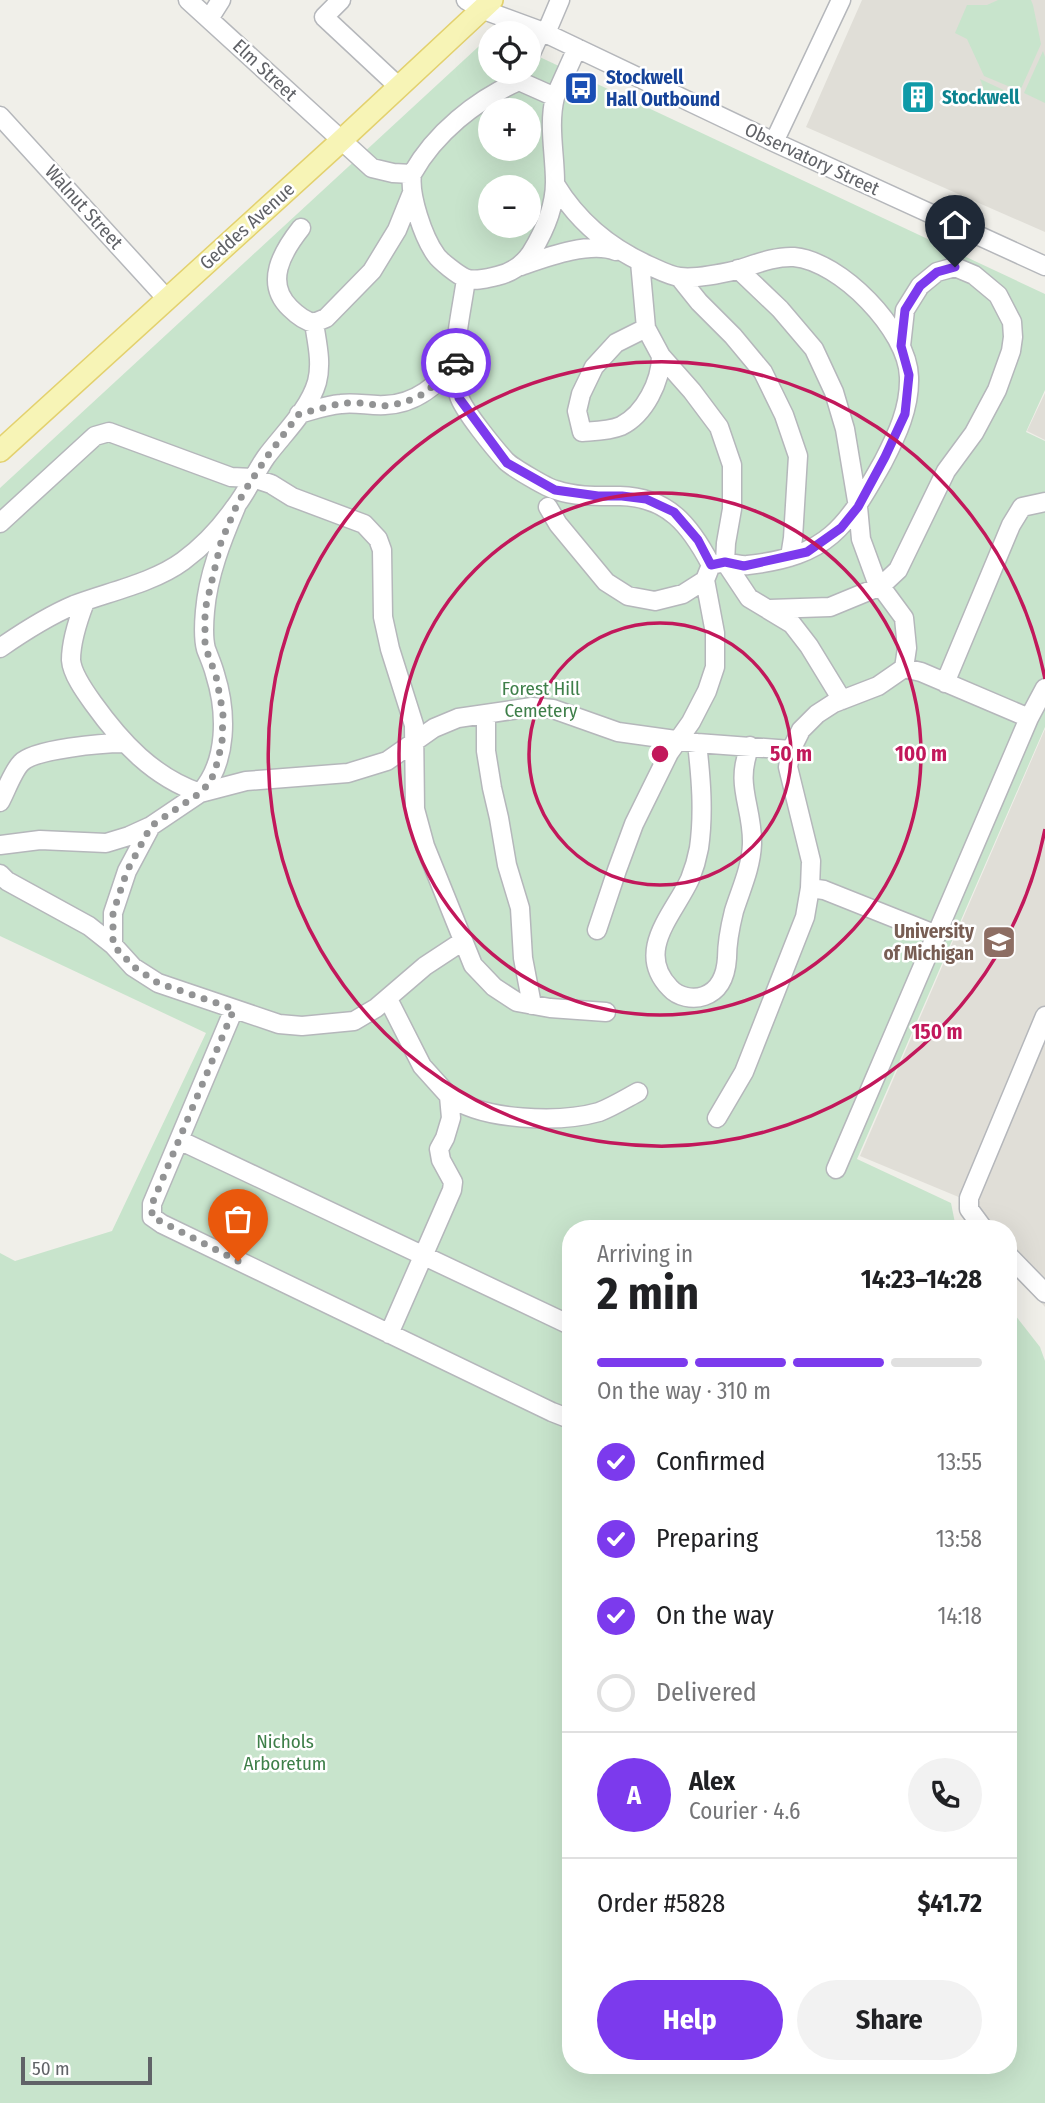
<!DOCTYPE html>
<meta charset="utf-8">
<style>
:root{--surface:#fff;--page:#f2f2f2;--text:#202124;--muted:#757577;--line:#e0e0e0;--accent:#7c3aed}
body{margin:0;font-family:"Fira Sans Condensed",sans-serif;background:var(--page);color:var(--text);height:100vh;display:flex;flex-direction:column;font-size:26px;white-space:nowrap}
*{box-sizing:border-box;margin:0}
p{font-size:23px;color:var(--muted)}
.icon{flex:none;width:38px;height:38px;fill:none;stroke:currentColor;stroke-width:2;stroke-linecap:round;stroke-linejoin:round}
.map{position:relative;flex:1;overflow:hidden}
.details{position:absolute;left:562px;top:1220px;width:455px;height:854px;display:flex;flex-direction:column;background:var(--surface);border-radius:28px;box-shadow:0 7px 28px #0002}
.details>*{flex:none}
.controls{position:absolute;left:478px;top:21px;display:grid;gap:14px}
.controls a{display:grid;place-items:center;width:63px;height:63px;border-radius:50%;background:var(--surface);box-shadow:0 7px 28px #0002;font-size:35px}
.scale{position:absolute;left:21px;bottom:18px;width:131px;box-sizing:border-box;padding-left:7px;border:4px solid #606267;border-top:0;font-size:19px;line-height:24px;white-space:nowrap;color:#606267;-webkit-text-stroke:5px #fff;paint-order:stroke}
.pin{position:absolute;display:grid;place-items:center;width:60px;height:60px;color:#fff;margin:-72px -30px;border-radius:50% 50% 50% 0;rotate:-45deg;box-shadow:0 0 7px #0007}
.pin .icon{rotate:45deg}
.courier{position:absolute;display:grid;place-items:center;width:70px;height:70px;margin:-35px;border:5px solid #7c3aed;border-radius:50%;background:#fff;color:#222;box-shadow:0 2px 9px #0007}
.headline em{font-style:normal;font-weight:700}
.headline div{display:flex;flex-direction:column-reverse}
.headline{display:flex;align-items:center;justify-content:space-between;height:119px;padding:0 35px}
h1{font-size:46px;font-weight:700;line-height:52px}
.bar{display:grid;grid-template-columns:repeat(4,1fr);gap:10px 7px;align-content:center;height:84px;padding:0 35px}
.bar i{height:9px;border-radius:5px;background:var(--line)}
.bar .selected{background:var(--accent)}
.bar p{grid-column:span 4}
.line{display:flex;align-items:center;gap:18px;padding:0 35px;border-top:2px solid var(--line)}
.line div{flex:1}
.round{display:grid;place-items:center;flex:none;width:74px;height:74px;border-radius:37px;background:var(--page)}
ol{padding:0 35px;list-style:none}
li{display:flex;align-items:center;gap:21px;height:77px}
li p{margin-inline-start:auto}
li .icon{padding:7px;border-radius:50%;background:var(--accent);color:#fff;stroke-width:4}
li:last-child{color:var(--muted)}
li i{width:38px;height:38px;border:4px solid var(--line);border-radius:50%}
.button{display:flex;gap:14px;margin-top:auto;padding:14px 35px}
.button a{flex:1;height:80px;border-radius:42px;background:var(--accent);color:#fff;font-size:28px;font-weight:700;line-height:80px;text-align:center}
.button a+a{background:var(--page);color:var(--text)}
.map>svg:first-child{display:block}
.education{fill:#e0ded7}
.green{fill:#c8e4cc;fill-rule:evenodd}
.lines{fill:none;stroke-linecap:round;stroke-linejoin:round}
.minor-casing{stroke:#b5b7bb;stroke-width:21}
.major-casing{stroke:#e3d16e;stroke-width:24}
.minor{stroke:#fff;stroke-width:18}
.major{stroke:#f7f4b6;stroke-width:21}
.done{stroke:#929394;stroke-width:7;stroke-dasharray:0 12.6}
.route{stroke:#7c3aed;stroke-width:9}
.ring{fill:none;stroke:#c2185b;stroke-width:3.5}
.labels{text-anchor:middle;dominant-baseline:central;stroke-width:5;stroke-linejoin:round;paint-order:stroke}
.street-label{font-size:19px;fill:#606267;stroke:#fff}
.transit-label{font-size:19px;font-weight:bold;fill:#164399;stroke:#fff;text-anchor:start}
.culture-label{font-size:19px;font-weight:bold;fill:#0d838f;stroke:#fff;text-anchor:start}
.park-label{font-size:19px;fill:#3e7f49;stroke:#fff}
.education-label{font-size:19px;font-weight:bold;fill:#785e54;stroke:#fff;text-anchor:end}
.centre{fill:#c2185b;stroke:#fff;stroke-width:3.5}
.ring-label{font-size:21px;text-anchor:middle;font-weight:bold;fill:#c2185b;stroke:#fff;stroke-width:5;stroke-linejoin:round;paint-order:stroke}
</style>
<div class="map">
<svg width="1045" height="2103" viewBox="0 0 1045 2103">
<rect width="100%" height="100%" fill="#f0efe9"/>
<!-- education -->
<path class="education" d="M862,0H1045V232L806,127Z
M1045,393V440L1027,431Z
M1045,729V1307L1008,1266V1228H974L961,1198L860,1156Z"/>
<!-- green -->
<path class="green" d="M998,0H1031L1033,5L1041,44L1020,91L984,76L967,39L955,33L967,5H987Z
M490,36V72H528L529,52L1045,294V390L1026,432L1045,441V727L857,1159L951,1203L956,1228H570V2065H1008V1306L1040,1347L1045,1361V2103H0V1253L15,1261L112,1231L206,1033L0,936V488ZM490,110H528V149H490ZM490,187H528V226H490Z
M1043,51L1045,57V103L1024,93Z
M980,79L1010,93L1011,97L992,108L976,101L983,87Z"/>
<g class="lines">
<!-- minor casing -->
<g class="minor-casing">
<path id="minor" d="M188,0L372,168L393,173L412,174C435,133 476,100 519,81L555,97C548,125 555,154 555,182C555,207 544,232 531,253C523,265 510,273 497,276C488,278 474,282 465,278C458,275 440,261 436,255C423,237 409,195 412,174
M341,0L324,17L399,87
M466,0L481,9L541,31L774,142L1045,266
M209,19L221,0
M546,33L560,0
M528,60L541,31
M555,97L577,48
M0,116L167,299
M774,142L841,0
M555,184C578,222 609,248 650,266C659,270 670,276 680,277C697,279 720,274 737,270C756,264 775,256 794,257C840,261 908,330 909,377C910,408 897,435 883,462C846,528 828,556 748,565C741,566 734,563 727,563C722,562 716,564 711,565L705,580L715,633V667L707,691L691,722L669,753L634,824L617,870L597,930
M301,228C282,252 264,283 290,308C297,315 304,321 314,323L326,318L372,271L397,230L412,193
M640,262L646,328L661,356L692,391L719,427L732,465V509L726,543L725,562L749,598L792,624L809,646L842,700
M521,266C547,257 590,241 616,251
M738,269L780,309L814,349L834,392L845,429L858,507L861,539L876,580L904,618L907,648L904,668
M679,277L699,302L733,336L763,372L784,415L798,456L793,538L790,557
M466,279C461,316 449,359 459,396C463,410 495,449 506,461C512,467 547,488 556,490C576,497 599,496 620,496C668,497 690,525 711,565
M646,328L616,343L594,367L581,394L577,411L582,432C595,431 609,431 621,426C645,414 661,381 661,356
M299,414C313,410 327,405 341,404C356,402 370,406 385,405C416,404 438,385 456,361
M548,507L558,524L606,582L628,596L655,601L683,594L705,580
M0,523L95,436L109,432L231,477L253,478L271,484L292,497L364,524L378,539L382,550L383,617L390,649L414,725L415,809L425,846L473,965L494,987L517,1002L550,1008L606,1012
M85,602C78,620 71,640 71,660C72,674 85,692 93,703C121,742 153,777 200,793C228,762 227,712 215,674C213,666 209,657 206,649C203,638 204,622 205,611C208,575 222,540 236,507
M770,609L830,607L881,586L898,570L946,471L974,433L997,390L1011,351L1013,337L1012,322L998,295L974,275L955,267L937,272L920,286L905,310L901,346
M0,648C23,632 48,616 74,605C108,592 153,583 183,561C202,547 221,527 235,507C247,492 255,473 266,457C283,434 309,410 317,382C322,363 317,343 314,323
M945,683L1011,525L1022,507L1045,502
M486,714V751L492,788L499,818L507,865L520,908L523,958L532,1005
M697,743C701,778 704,813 699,848C697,859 694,869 690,879C674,914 634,951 670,988C678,997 693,1000 704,996C721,990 726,974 727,958C727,941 730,927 734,911C741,889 751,868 752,844C753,806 734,786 750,746
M0,802C6,791 13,771 21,763C34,749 103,743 124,743
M0,845L40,840L106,843L129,836L151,826L200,793L246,781L348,773L387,761L434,728L458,718L532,707L553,709L618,732L697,743L791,750
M0,874L7,881L89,926L113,945L133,967L158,983L279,1024L302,1026L354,1021L376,1008L425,966L463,941
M810,888L824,890L937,935
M113,945V913L127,871L151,826
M388,999L422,1066L449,1096L451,1118L445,1138L439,1149L441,1160L453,1182L452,1190L389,1334
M234,1009L152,1204V1217L162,1224L552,1412L570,1419
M449,1096C483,1121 560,1123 599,1112C612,1107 625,1099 638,1092
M717,1118L744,1072L805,917L810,888L811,861L788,767L791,750L801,730L817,714L834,703L878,686L904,668L921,672L1029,718
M179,1140L570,1325
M836,1169L1029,718L1045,688
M983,1228L969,1209V1198L1045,1016
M1008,1255L1045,1293"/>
</g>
<!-- major casing -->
<g class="major-casing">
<path id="major" d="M0,451L331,150L492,0"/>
</g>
<!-- minor -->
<use href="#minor" class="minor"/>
<!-- major -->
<use href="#major" class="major"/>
</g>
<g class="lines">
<!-- done -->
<path class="done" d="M238,1261L152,1217V1204L234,1009L158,983L134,967L113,945V913L127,871L151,826L200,793L210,782L215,771L222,743L223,713L216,676L205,646V610L221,542L236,507L244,492L266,458L299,414L342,403H363L383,406L403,403L421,395L442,379L456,361V363"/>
<!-- route -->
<path class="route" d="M456,363L459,398L507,463L555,490L598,496H622L646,499L674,512L698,540L711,565L725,562L744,566L807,552L841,528L858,507L885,457L905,414L909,375L901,346L905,310L920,286L937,272L955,267"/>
</g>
<!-- distance rings -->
<g class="ring">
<circle cx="660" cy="754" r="131"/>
<circle cx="660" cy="754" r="261"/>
<path d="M1045 829A392 392 0 1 1 1045 679"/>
</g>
<!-- icons -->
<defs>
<g id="bus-square" transform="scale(1.75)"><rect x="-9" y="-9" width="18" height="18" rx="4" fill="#1a4fb4" stroke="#fff"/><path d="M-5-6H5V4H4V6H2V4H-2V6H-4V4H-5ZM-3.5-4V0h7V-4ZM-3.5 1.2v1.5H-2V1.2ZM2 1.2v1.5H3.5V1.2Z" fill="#fff"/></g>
<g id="building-square" transform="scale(1.75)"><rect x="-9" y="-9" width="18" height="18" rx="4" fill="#0f9aa8" stroke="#fff"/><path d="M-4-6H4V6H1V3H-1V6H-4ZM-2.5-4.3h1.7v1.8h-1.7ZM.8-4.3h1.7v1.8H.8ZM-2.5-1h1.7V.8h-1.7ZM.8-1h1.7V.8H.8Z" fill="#fff"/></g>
<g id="university-square" transform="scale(1.75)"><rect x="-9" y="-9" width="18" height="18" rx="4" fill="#8d6e63" stroke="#fff"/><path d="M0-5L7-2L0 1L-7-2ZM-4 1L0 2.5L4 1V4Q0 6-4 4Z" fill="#fff"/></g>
</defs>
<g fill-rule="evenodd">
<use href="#bus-square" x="581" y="88"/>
<use href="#building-square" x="918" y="97"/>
<use href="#university-square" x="999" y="942"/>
</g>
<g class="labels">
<!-- street labels -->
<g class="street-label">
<text transform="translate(265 70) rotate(43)">Elm Street</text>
<text transform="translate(812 159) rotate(25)">Observatory Street</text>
<text transform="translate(84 207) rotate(48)">Walnut Street</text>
<text transform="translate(247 226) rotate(-42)">Geddes Avenue</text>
</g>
<!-- transit labels -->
<g class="transit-label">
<text x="606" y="77">Stockwell<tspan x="606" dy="22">Hall Outbound</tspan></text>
</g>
<!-- culture labels -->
<g class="culture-label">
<text x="942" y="97">Stockwell</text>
</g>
<!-- park labels -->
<g class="park-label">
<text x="541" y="688">Forest Hill<tspan x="541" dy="22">Cemetery</tspan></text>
<text x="285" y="1741">Nichols<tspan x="285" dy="22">Arboretum</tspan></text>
</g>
<!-- education labels -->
<g class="education-label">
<text x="974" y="931">University<tspan x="974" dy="22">of Michigan</tspan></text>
</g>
</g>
<circle cx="660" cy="754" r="10" class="centre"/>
<g class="ring-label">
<text x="791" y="761">50 m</text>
<text x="921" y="761">100 m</text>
<text x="937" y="1039">150 m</text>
</g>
</svg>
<div class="controls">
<a><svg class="icon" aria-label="locate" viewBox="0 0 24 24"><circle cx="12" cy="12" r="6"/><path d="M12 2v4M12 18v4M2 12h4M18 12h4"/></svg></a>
<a>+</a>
<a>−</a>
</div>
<div class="scale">50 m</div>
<div class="pin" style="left:238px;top:1261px;background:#ea580c"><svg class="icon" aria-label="bag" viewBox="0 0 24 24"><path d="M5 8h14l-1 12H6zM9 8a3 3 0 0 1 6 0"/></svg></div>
<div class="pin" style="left:955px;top:267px;background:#1f2937"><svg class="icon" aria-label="home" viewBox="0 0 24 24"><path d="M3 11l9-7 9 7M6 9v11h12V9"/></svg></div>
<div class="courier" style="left:456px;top:363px"><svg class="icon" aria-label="car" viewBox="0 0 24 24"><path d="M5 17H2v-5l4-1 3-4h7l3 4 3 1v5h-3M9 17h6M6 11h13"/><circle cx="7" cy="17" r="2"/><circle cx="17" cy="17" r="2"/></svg></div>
<section class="details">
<div class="headline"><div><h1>2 min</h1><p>Arriving in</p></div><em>14:23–14:28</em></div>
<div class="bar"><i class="selected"></i><i class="selected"></i><i class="selected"></i><i></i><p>On the way · 310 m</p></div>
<ol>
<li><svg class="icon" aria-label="check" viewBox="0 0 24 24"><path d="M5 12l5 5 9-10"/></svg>Confirmed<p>13:55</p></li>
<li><svg class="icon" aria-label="check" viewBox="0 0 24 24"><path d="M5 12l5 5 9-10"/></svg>Preparing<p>13:58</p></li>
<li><svg class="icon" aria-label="check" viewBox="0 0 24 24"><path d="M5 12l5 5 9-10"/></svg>On the way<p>14:18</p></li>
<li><i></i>Delivered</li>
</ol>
<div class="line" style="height:126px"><b class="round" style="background:var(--accent);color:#fff">A</b><div><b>Alex</b><p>Courier · 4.6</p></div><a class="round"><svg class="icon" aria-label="phone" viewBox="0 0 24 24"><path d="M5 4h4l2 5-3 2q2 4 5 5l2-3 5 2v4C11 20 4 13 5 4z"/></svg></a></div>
<div class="line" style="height:91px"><div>Order #5828</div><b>$41.72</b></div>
<div class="button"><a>Help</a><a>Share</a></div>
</section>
</div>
